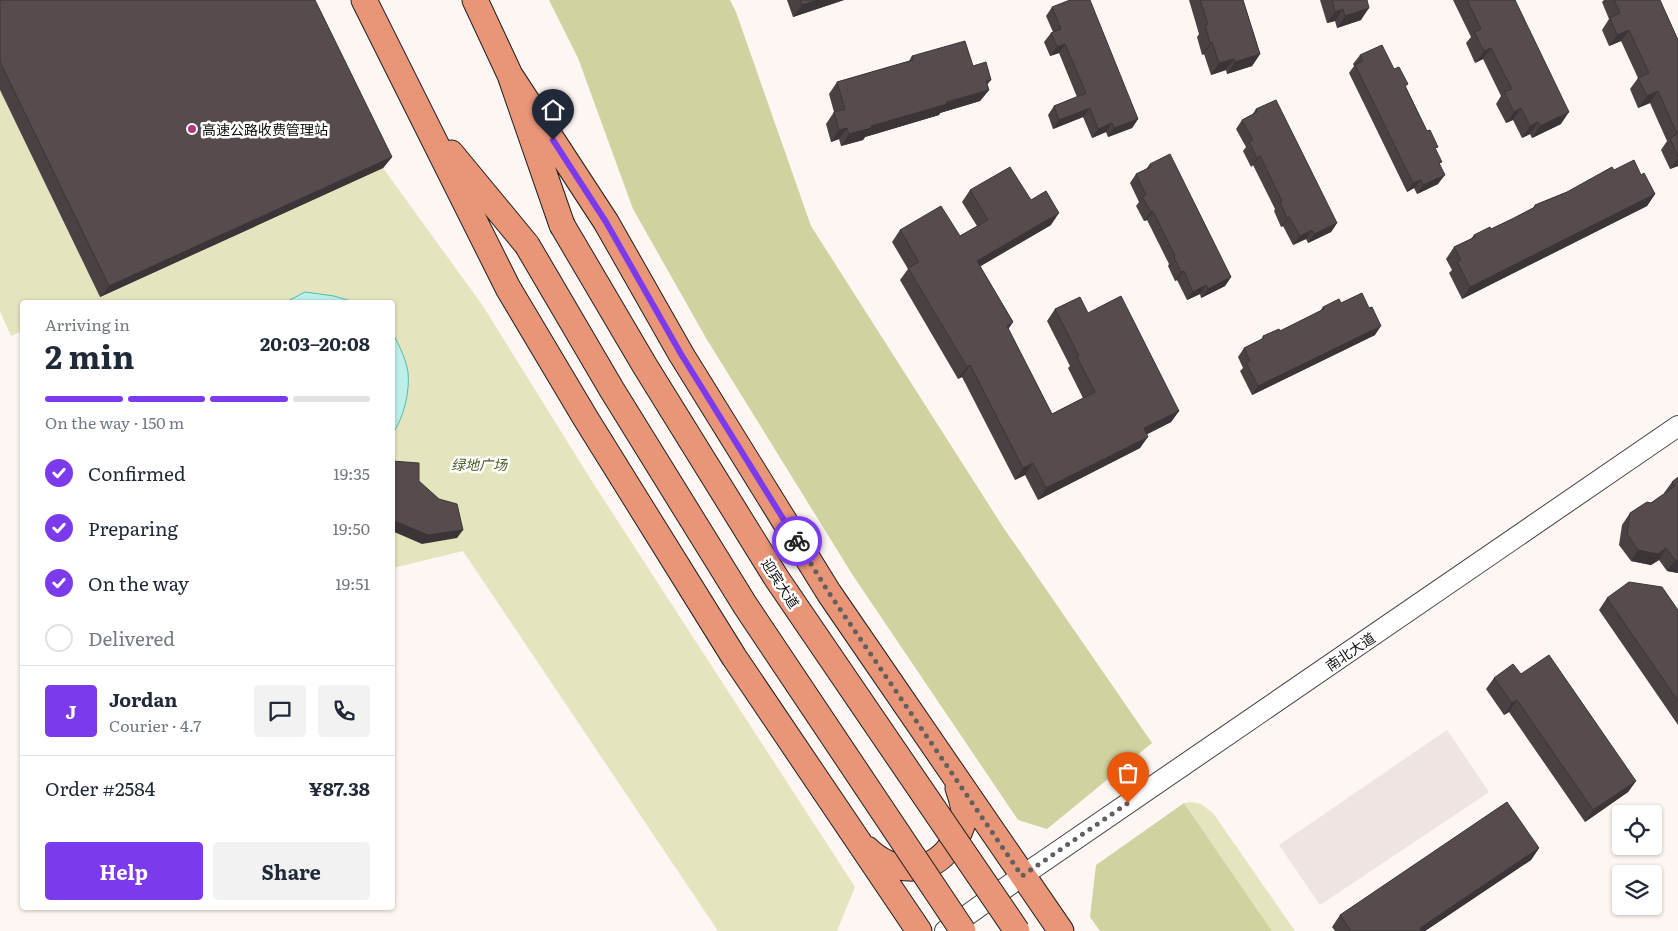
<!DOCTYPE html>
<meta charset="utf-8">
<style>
:root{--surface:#fff;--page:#f2f2f3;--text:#1f2937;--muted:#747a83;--line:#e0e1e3;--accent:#7c3aed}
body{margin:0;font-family:Literata,"Noto Sans SC",serif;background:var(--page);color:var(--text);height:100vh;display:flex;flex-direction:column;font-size:19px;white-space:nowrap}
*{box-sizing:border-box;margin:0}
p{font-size:16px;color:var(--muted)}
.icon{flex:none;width:28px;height:28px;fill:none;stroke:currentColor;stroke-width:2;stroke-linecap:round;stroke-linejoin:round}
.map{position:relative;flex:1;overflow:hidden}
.side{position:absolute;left:20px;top:300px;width:375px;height:610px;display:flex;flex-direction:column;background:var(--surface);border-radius:5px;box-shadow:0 1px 4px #0004}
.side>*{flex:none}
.tools{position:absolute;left:1612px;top:805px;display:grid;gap:10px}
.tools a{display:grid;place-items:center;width:50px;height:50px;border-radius:5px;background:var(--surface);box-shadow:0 1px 4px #0004;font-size:25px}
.pin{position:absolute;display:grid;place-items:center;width:42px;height:42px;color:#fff;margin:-51px -21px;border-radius:50% 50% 50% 0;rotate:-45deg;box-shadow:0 0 5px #0007}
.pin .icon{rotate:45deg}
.courier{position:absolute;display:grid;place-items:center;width:50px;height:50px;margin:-25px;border:4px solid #7c3aed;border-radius:50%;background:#fff;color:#222;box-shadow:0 1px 6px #0007}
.summary em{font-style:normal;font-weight:700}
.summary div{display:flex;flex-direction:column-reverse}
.summary{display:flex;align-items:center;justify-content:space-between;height:85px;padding:0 25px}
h1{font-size:32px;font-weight:700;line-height:38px}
.bar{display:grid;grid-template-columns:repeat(4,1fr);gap:8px 5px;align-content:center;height:60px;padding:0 25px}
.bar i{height:6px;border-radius:4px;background:var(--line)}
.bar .current{background:var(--accent)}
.bar p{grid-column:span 4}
.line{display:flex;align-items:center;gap:12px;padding:0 25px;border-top:1px solid var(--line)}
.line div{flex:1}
.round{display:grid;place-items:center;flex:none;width:52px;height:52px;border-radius:5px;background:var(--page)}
ol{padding:0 25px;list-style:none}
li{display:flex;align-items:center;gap:15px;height:55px}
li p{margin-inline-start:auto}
li .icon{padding:5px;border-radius:50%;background:var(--accent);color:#fff;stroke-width:4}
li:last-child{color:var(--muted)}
li i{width:28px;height:28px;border:2px solid var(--line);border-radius:50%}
.button{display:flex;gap:10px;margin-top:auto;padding:10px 25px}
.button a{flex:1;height:58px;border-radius:5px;background:var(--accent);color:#fff;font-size:20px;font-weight:700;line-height:58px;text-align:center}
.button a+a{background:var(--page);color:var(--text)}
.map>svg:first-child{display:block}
.green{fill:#e4e4bf}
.forest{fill:#d0d3a0}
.plaza{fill:#eee4e1}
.water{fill:#bdefe9;stroke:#4dbdb2}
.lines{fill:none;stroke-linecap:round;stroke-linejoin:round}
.tertiary-casing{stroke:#424242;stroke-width:22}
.primary-casing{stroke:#202020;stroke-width:27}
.tertiary{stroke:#fff;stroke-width:20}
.primary{stroke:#e89578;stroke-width:25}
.primary-bridge-casing{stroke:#202020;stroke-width:27;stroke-linecap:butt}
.primary-bridge{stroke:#e89578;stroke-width:25}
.wall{fill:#4a4143}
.shaded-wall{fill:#3c3537}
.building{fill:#564c4e;stroke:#3c3537}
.done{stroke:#62605e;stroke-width:5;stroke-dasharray:0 9}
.route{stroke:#7c3aed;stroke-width:6}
.poi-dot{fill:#ae3778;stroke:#fff;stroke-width:2}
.labels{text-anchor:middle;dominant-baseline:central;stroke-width:5;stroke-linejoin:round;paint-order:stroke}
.poi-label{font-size:14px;fill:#0f0f0f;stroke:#fff;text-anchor:start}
.park-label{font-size:14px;font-style:italic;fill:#4e5f27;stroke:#fff}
.street-label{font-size:14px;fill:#0f0f0f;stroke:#fff}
</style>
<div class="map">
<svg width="1678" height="931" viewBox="0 0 1678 931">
<rect width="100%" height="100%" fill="#fdf6f2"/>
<!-- green -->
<path class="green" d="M0,90L100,297L383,168L483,306L593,483L855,887L837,931H718L463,551L393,568L392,302H22V331L11,336L0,311Z
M1192,802L1201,804L1213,813L1295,931H1272L1184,803Z"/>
<!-- forest -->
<path class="forest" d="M549,0H730L736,12L811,226L1003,527L1152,743L1047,829L1018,820L852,574L706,338L633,209L578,58Z
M1184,803L1272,931H1100L1090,917L1096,865Z"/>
<!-- plaza -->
<path class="plaza" d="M1447,730L1489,792L1320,905L1279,845Z"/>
<!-- water -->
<path class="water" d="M305,292L334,296L354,302H286Z
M393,334C399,345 406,359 408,372C410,391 404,417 393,433Z"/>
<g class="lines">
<!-- tertiary casing -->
<g class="tertiary-casing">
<path id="tertiary" d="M945,931L1022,876L1678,426"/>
</g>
<!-- primary casing -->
<g class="primary-casing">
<path id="primary" d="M364,0L508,288L586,419L734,657L919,931
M475,0L510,75L562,225
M510,75L606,222L681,354L829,593L1061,931
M451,153L527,245
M867,849C892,873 929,877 951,846C957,838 962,829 964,818C965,808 961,797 958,788"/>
</g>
<!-- tertiary -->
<use href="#tertiary" class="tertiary"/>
<!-- primary -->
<use href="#primary" class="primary"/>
<!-- primary-bridge casing -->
<g class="primary-bridge-casing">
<path id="primary-bridge" d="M562,225L645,366L777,579L1017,931
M527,245L612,390L745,605L963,931"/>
</g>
<!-- primary-bridge -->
<use href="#primary-bridge" class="primary-bridge"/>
</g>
<!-- wall -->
<path class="wall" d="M0,0L392,157L383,168L100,297L0,90Z
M787,0H844L793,17Z
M1189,0H1243L1260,54L1252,66L1227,74L1226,70L1211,75L1204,54L1202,55L1197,37L1199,34Z
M1320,0H1367L1361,20L1337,28L1335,21L1327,23Z
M1453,0H1515L1561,124L1532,138L1530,134L1522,138L1513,120L1506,123L1496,104L1501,96L1483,59L1475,63L1466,43L1471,37Z
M1604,0H1660L1678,40V166L1670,169L1661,150L1667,141L1650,103L1638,108L1630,89L1638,78L1621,41L1609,46L1602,30L1609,19L1602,2Z
M1052,7L1138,119L1132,128L1108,137L1106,132L1092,138L1083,117L1053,129L1048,115L1054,106L1077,97L1059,53L1050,56L1044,42L1051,33L1053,32L1046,16Z
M1360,55L1394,69L1406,87L1436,150L1440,164L1438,184L1417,194L1414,188L1407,192L1349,73L1354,66L1353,64Z
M912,56L973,66L991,80L987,85L989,90L980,101L940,113L939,115L865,137L863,140L841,146L839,139L831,142L826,124L834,112L829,94L837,82L909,61Z
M1256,109L1337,223L1331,232L1308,243L1306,239L1293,245L1283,226L1281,227L1274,211L1275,209L1253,165L1251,167L1243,151L1246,147L1236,129L1242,120L1252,115Z
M1150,164L1231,277L1225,286L1201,298L1200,294L1187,300L1177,280L1175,281L1168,266L1169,264L1147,220L1144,221L1136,206L1139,202L1130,183L1136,174L1146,169Z
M1614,170L1641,175L1655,194L1647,206L1462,299L1449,273L1452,270L1446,259L1454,247L1471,239L1474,235L1491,229L1512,219L1533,208L1535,205L1567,192Z
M970,190L1031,200L1051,225L980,266L1013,322L1008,329L1052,414L1083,398L1068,368L1070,366L1047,321L1055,309L1088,313L1179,411L1171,422L1147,434L1140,448L1038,500L1025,475L1015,480L962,377L958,379L900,280L908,269L892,242L900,230L960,236L977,226L962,202Z
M1341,303L1375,335L1252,395L1240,371L1243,368L1238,357L1244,348L1261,340L1263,336L1280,331L1320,311L1323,307Z
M1678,477V573L1667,571L1659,560L1651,565L1631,561L1619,545L1622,525L1630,513L1651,503L1665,493H1664L1672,482Z
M1607,598L1678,610V725L1599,610Z
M1521,674L1636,781L1628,792L1585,822L1509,712L1504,715L1486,689L1494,678Z
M1539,848L1531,860L1425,931H1335L1332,927L1340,915Z"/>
<!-- shaded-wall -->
<path class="shaded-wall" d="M818,0H844L793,17L802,5Z
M1369,8L1361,20L1337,28L1345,16Z
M1343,9L1335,21L1327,23L1335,12Z
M1629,30L1621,41L1609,46L1617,35Z
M1212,42L1204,54L1202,55L1210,43Z
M1065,44L1059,53L1050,56L1057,47Z
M1491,48L1483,59L1475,63L1484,51Z
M1260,54L1252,66L1227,74L1235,62Z
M1234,59L1226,70L1211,75L1219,63Z
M989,90L980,101L940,113L939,115L865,137L863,140L841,146L849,134L871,126Z
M1658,91L1650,103L1638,108L1647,96Z
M1090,108L1083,117L1053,129L1059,120Z
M1521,108L1513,120L1506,123L1514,112Z
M1569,112L1561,124L1532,138L1540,126Z
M1138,119L1132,128L1108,137L1114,128Z
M1538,122L1530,134L1522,138L1530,126Z
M1112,123L1106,132L1092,138L1098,129Z
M847,128L839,139L831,142L839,130Z
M1260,156L1253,165L1251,167L1257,158Z
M392,157L383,168L100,297L109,286Z
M1678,158V166L1670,169Z
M1445,175L1438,184L1417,194L1423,185Z
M1421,180L1414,188L1407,192L1413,183Z
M1655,194L1647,206L1462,299L1470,287Z
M1153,211L1147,220L1144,221L1151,212Z
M1059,213L1051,225L969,273L977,261Z
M1289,217L1283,226L1281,227L1287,218Z
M1337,223L1331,232L1308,243L1314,234Z
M1312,230L1306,239L1293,245L1300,236Z
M1184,271L1177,280L1175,281L1181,272Z
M1231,277L1225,286L1201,298L1208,289Z
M1206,285L1200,294L1187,300L1193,292Z
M1013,322L1005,334L1007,326Z
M1381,326L1375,335L1252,395L1258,386Z
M970,365L962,377L958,379L967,367Z
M1179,411L1171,422L1136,440L1144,428Z
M1148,437L1140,448L1038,500L1046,488Z
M1033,463L1025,475L1015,480L1023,468Z
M392,520L463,530L457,538L422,544L392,531Z
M1666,548L1659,560L1651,565L1631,561L1638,550Z
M1675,560L1678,561V573L1667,571Z
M1517,700L1509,712L1504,715L1512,703Z
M1636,781L1628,792L1585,822L1593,810Z
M1539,848L1531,860L1425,931H1418L1420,928Z"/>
<!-- building -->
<path class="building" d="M0,0H315L392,157L109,286L0,62Z
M800,0H818L802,5Z
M1070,0H1090L1138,119L1114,128L1112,123L1098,129L1090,108L1059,120L1054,106L1086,93L1065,44L1057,47L1051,33L1061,29L1052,7Z
M1200,0H1243L1260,54L1235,62L1234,59L1219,63L1212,42L1210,43L1205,25L1208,24Z
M1332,0H1367L1369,8L1345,16L1343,9L1335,12Z
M1467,0H1515L1569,112L1540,126L1538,122L1530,126L1521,108L1514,112L1504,92L1512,89L1491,48L1484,51L1474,32L1481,29Z
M1614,0H1660L1678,40V157L1670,138L1677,134L1658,91L1647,96L1638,78L1649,73L1629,30L1617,35L1610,18L1620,13Z
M965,41L973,66L986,62L991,80L986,81L989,90L946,102L947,104L871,126V128L849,134L847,128L839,130L834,112L845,109L837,82L913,60L912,56Z
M1382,45L1394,69L1399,67L1408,84L1405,86L1427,131L1430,130L1438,147L1435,148L1442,162L1439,163L1445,175L1423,185L1421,180L1413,183L1355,65L1363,61L1360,55Z
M1276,100L1337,223L1314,234L1312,230L1300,236L1289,217L1287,218L1280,202L1282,201L1260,156L1257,158L1249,142L1253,140L1242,120L1257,112L1256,109Z
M1170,154L1231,277L1208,289L1206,285L1193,292L1184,271L1181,272L1174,257L1175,256L1153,211L1151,212L1142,197L1146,195L1136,174L1151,167L1150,164Z
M1634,160L1641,175L1644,173L1655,194L1470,287L1457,262L1461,260L1454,247L1475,237L1474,235L1490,227L1491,229L1512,219L1535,207V205L1567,192L1612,167L1614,170Z
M1010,167L1031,200L1046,191L1059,213L977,261L1013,322L1007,326L1052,414L1095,392L1077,357L1079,356L1055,309L1080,297L1088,313L1121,296L1179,411L1144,428L1148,437L1046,488L1033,463L1023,468L970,365L967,367L908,268L919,262L900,230L941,206L960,236L988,220L970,190Z
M1362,293L1369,308L1372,307L1381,326L1258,386L1246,363L1250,361L1244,348L1264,338L1263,336L1279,329L1280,331L1324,309L1323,307L1339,299L1341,303Z
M392,461L419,463V481L439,499L457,504L463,530L428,535L392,520Z
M1678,477V561L1675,560L1666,548L1658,554L1638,550L1627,534L1630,513L1647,502L1651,503L1675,486L1672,482Z
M1629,582L1662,587L1678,610V701L1607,598Z
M1549,655L1636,781L1593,810L1517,700L1512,703L1494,678L1513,664L1521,674Z
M1507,802L1539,848L1420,928L1421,931H1351L1340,915Z"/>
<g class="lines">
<!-- done -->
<path class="done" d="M797,541L829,593L1022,876L1128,803"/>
<!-- route -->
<path class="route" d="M553,140L606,222L681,354L797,541"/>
</g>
<!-- markers -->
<circle class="poi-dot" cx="192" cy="129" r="5"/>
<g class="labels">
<!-- poi labels -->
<g class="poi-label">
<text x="202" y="129">高速公路收费管理站</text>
</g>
<!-- park labels -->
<g class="park-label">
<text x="479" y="464">绿地广场</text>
</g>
<!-- street labels -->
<g class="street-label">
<text transform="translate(781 583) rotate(57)">迎宾大道</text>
<text transform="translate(1350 651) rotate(-34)">南北大道</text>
</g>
</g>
</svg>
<div class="tools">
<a><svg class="icon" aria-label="locate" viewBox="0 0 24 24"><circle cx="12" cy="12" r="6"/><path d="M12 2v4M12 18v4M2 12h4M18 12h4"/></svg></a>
<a><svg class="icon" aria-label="layers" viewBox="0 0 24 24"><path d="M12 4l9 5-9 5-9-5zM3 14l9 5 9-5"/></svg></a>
</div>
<div class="pin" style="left:1128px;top:803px;background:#ea580c"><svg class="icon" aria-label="bag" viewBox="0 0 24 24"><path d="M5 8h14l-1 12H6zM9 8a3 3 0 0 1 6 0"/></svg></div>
<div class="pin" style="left:553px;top:140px;background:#1f2937"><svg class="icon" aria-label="home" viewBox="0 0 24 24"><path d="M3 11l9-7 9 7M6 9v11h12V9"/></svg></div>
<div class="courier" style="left:797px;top:541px"><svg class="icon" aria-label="bike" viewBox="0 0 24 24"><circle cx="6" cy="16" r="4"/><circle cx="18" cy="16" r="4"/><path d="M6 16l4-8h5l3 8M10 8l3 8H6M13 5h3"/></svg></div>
<section class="side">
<div class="summary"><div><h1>2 min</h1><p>Arriving in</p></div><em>20:03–20:08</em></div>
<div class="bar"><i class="current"></i><i class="current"></i><i class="current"></i><i></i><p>On the way · 150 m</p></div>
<ol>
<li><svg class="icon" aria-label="check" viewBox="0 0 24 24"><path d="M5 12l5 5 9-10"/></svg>Confirmed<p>19:35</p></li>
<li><svg class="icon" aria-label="check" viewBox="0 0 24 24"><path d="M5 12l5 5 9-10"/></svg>Preparing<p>19:50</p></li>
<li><svg class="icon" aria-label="check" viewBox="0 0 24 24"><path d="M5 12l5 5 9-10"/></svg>On the way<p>19:51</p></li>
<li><i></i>Delivered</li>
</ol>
<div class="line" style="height:90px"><b class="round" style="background:var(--accent);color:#fff">J</b><div><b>Jordan</b><p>Courier · 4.7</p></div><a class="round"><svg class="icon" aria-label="chat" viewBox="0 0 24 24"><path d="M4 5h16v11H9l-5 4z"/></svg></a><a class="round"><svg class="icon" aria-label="phone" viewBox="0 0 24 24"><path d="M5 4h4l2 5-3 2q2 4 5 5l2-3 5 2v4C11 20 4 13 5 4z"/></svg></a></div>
<div class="line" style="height:65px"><div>Order #2584</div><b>¥87.38</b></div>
<div class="button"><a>Help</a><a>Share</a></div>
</section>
</div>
